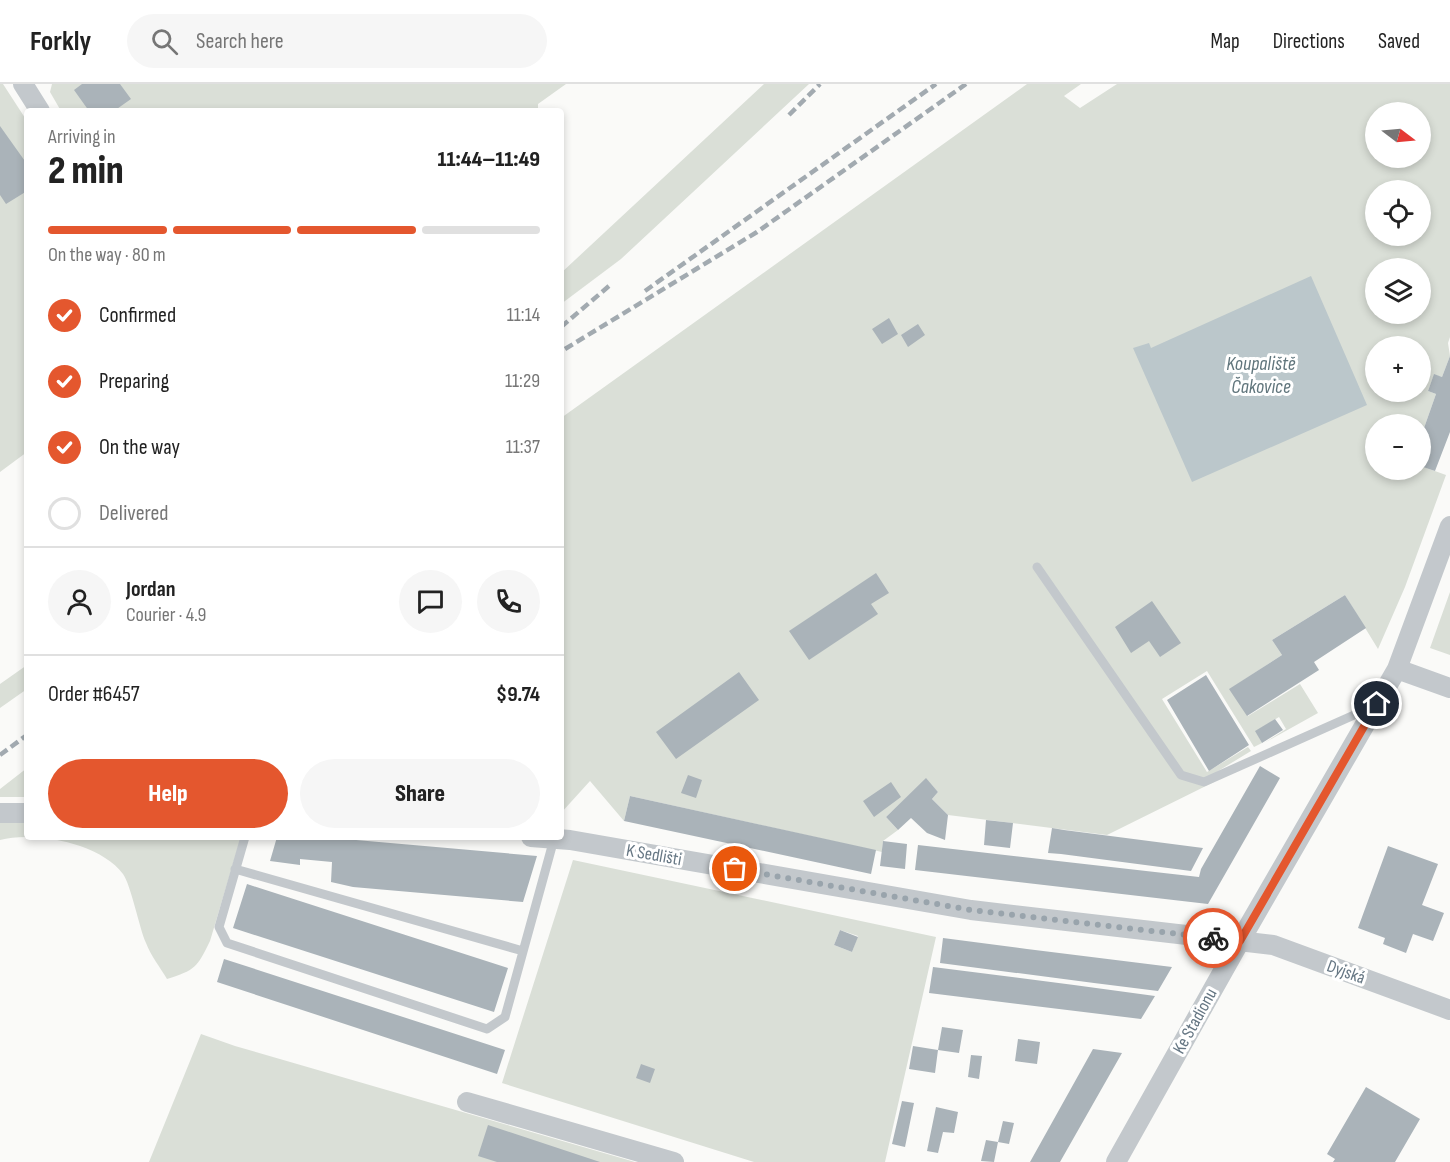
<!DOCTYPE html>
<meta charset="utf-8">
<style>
:root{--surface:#fff;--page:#f6f6f6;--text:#222;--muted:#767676;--line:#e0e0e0;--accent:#e4572e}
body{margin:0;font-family:"Sofia Sans Condensed",sans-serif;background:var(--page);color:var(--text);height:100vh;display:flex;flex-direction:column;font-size:22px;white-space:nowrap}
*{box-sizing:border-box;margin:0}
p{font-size:20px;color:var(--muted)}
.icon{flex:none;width:33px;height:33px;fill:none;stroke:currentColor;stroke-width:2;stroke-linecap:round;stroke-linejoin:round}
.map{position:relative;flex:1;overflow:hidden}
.drawer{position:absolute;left:24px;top:24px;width:540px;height:732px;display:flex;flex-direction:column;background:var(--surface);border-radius:6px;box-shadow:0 3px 9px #0003}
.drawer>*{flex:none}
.needle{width:39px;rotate:106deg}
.buttons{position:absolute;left:1365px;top:18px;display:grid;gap:12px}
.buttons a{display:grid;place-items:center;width:66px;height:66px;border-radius:50%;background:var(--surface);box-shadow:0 3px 9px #0003;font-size:30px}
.pin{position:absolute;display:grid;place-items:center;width:51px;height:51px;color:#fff;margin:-26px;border:3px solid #fff;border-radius:50%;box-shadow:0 2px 6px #0007}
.courier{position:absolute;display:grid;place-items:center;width:60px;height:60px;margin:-30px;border:4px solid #e4572e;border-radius:50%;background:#fff;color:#222;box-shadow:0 2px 8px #0007}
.headline em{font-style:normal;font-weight:800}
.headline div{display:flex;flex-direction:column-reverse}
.headline{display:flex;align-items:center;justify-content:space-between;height:102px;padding:0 24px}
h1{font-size:39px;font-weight:800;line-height:45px}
.bar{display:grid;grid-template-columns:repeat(4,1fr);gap:9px 6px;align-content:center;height:72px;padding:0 24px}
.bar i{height:8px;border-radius:4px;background:var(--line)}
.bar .selected{background:var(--accent)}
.bar p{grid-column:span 4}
.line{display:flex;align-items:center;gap:15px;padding:0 24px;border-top:2px solid var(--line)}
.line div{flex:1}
.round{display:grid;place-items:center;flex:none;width:63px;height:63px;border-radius:32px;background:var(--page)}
ol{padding:0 24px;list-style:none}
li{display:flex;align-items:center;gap:18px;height:66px}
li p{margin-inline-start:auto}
li .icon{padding:6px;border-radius:50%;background:var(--accent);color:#fff;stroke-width:4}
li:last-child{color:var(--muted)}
li i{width:33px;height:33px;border:3px solid var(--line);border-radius:50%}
.cta{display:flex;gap:12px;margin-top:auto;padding:12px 24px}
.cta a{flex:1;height:69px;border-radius:36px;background:var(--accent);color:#fff;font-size:24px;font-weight:800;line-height:69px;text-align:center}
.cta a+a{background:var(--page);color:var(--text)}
header{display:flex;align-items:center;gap:36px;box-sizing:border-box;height:84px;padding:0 30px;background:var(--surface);border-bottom:2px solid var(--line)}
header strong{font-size:28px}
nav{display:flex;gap:33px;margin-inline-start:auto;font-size:21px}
.search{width:420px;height:54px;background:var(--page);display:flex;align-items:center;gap:15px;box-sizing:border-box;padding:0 21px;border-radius:33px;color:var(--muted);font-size:22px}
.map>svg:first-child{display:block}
.green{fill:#dadfd7;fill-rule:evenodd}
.water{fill:#bbc7cb}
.building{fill:#aab3b9}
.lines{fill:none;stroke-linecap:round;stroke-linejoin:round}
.lane{stroke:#c3c8cc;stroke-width:9}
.street{stroke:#c3c8cc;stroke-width:20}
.rail{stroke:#a2aab0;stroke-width:4.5;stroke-dasharray:9 4.5;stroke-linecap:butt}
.done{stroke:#99a4ac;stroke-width:6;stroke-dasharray:0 10.8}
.route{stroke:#e4572e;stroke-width:8}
.labels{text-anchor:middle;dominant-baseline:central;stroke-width:6;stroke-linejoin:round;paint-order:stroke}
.street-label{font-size:18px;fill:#657683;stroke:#fff}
.water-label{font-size:20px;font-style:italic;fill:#60757c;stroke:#fff}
</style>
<header>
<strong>Forkly</strong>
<div class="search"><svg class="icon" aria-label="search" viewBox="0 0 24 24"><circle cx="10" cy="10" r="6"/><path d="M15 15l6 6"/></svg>Search here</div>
<nav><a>Map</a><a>Directions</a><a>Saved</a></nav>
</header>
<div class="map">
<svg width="1450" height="1078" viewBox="0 0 1450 1078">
<rect width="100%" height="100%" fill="#fafaf8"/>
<!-- green -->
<path class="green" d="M0,0H3L27,37V368L0,388Z
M52,0H566L538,20V27H61L50,8Z
M764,0H809L621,175L561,220V189Z
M1027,0H1081L1064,12L1080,24L1117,0H1450V253L1448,259L1450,272L1442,293L1434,291L1428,307L1436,310L1424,344L1420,340H1376V386H1420L1421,382L1446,391L1405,503L1378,565L1345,511L1272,556L1282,571L1230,605L1248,632L1300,600L1318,629L1264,659L1286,645L1279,633L1256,647L1262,659L1254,663L1207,587L1162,615L1207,688L1248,663L1251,667L1210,692L1214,698L1107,751L948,731L932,715L938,708L926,695L886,733L898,746L883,757L882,768L630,712L624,737L590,697L561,729V334ZM1376,28H1420V74H1376ZM1376,106H1420V152H1376ZM1376,184H1420V230H1376ZM1376,262H1420V308H1376Z
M1450,508V571L1430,564Z
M27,581V605L0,624V600Z
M27,684V713H0V705Z
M0,735H27V753H241L210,857C197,884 195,886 167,895C160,883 151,872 146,859C139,843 131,801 123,790C100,759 35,747 0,756Z
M573,776L936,853L885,1078H754L502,999ZM840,846L858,852L852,868L834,861Z
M201,950L235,962L635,1078H149Z"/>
<!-- water -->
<path class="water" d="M1311,192L1367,321L1192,398L1133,264L1149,259L1151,264Z"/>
<!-- building -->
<path class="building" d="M82,0H120L131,15L114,27H89L74,6Z
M0,42L27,80V107L6,120L0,111Z
M889,234L898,250L882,260L872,245Z
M918,240L925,251L908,263L901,251Z
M1450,272V348L1435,387L1420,382V343L1424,344L1436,310L1428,307L1434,290L1442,293Z
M876,489L889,509L871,520L878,530L809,576L789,547Z
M1345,511L1366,544L1314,578L1319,586L1247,632L1229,605L1282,571L1272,556Z
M1152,517L1181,559L1160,573L1149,557L1131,569L1115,543Z
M739,588L759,616L676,675L656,648Z
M1206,591L1249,661L1209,687L1167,616Z
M1275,635L1283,646L1262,659L1255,647Z
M1260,682L1280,694L1208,820L915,786L918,761L1199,793L1201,785Z
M688,691L702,696L696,714L681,709Z
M926,694L938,708L932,715L948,731L945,756L927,749L911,734L898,746L886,733Z
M891,698L901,713L874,733L863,717Z
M630,712L876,766L871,790L624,737Z
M986,736L1013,739L1010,764L984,761Z
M1052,744L1064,746L1203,764L1191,787L1061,770L1048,769Z
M277,753H322L537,772L523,818L353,803L331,798L332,778L300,775V781L270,777Z
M883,757L907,760L905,785L880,782Z
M1388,762L1438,780L1422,821L1444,829L1433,857L1413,850L1406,869L1383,860L1385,854L1358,844Z
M247,800L508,884L494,928L233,844Z
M840,846L858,853L852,868L834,861Z
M943,854L1027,865L1172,883L1158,907L1094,899L940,879Z
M224,875L505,966L497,990L217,898Z
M933,883L1074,901L1155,912L1141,935L929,909Z
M942,943L963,946L959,969L938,966Z
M1018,955L1040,958L1037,980L1015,977Z
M913,962L938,966L935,989L909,985Z
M1093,965L1122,969L1060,1078H1030Z
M971,971L982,972L979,995L968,993Z
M641,980L655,985L650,999L636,994Z
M1366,1003L1420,1035L1395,1078H1333L1335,1075L1327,1070Z
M902,1017L914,1019L905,1063L892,1060Z
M936,1023L958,1028L954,1049L943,1048L938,1069L927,1067Z
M1003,1037L1014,1039L1009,1060L998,1058Z
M488,1041L600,1078H497L478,1072Z
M986,1056L998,1058L994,1078L981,1077Z"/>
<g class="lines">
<!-- lane -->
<path class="lane" d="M1037,483L1181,691L1204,698L1372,623
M245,753L219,843L227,859L487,945L505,933L554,755
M235,785L523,867"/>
<!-- street -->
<path class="street" d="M23,0L40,27
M1397,585L1450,604
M0,729H27
M531,753L570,756L971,826L1273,861L1450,926
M467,1018L674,1078
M1116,1078L1240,857L1397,585L1450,442"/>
<!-- rail -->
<path class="rail" d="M789,31L820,0
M645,207L936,0
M561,243L609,202
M565,265L757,148L966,0
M0,671L27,651"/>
</g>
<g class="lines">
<!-- done -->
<path class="done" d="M735,785L971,826L1213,854"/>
<!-- route -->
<path class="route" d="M1213,854L1240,857L1377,620"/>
</g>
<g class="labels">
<!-- street labels -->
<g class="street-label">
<text transform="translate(654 771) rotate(10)">K Sedlišti</text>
<text transform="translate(1346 888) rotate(20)">Dyjská</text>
<text transform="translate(1195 937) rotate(-61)">Ke Stadionu</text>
</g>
<!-- water labels -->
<g class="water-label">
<text x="1261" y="280">Koupaliště<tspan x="1261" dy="23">Čakovice</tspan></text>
</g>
</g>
</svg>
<div class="buttons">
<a><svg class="needle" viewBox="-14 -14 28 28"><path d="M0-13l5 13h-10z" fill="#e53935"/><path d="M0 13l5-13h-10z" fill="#767676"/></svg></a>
<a><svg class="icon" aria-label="locate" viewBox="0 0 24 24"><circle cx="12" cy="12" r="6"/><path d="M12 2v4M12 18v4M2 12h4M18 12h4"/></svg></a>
<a><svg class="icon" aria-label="layers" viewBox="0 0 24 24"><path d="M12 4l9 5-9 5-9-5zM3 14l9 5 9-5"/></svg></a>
<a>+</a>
<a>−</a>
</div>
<div class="pin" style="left:735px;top:785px;background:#ea580c"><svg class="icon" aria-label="bag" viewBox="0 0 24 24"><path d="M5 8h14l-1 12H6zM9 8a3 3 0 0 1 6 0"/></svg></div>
<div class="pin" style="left:1377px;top:620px;background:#1f2937"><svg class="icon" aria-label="home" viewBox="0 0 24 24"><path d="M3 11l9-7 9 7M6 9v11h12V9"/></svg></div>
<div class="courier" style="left:1213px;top:854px"><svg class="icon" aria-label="bike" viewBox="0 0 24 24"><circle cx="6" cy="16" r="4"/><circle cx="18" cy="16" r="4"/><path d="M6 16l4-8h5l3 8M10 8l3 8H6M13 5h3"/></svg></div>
<section class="drawer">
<div class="headline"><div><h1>2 min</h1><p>Arriving in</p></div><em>11:44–11:49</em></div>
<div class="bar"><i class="selected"></i><i class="selected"></i><i class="selected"></i><i></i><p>On the way · 80 m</p></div>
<ol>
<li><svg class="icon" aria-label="check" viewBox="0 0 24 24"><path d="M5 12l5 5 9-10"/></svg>Confirmed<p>11:14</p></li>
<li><svg class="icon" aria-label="check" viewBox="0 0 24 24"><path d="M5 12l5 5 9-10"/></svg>Preparing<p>11:29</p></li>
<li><svg class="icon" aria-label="check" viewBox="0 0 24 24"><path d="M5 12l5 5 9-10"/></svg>On the way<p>11:37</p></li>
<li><i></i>Delivered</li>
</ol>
<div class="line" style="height:108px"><a class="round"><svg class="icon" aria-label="person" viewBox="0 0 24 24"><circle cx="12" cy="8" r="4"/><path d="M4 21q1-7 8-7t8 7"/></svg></a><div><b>Jordan</b><p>Courier · 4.9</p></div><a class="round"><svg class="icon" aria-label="chat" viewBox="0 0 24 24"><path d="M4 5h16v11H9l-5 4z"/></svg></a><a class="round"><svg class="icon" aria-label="phone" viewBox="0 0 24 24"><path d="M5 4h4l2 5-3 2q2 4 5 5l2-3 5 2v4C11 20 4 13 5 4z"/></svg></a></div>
<div class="line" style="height:78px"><div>Order #6457</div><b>$9.74</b></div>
<div class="cta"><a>Help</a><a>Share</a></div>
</section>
</div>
